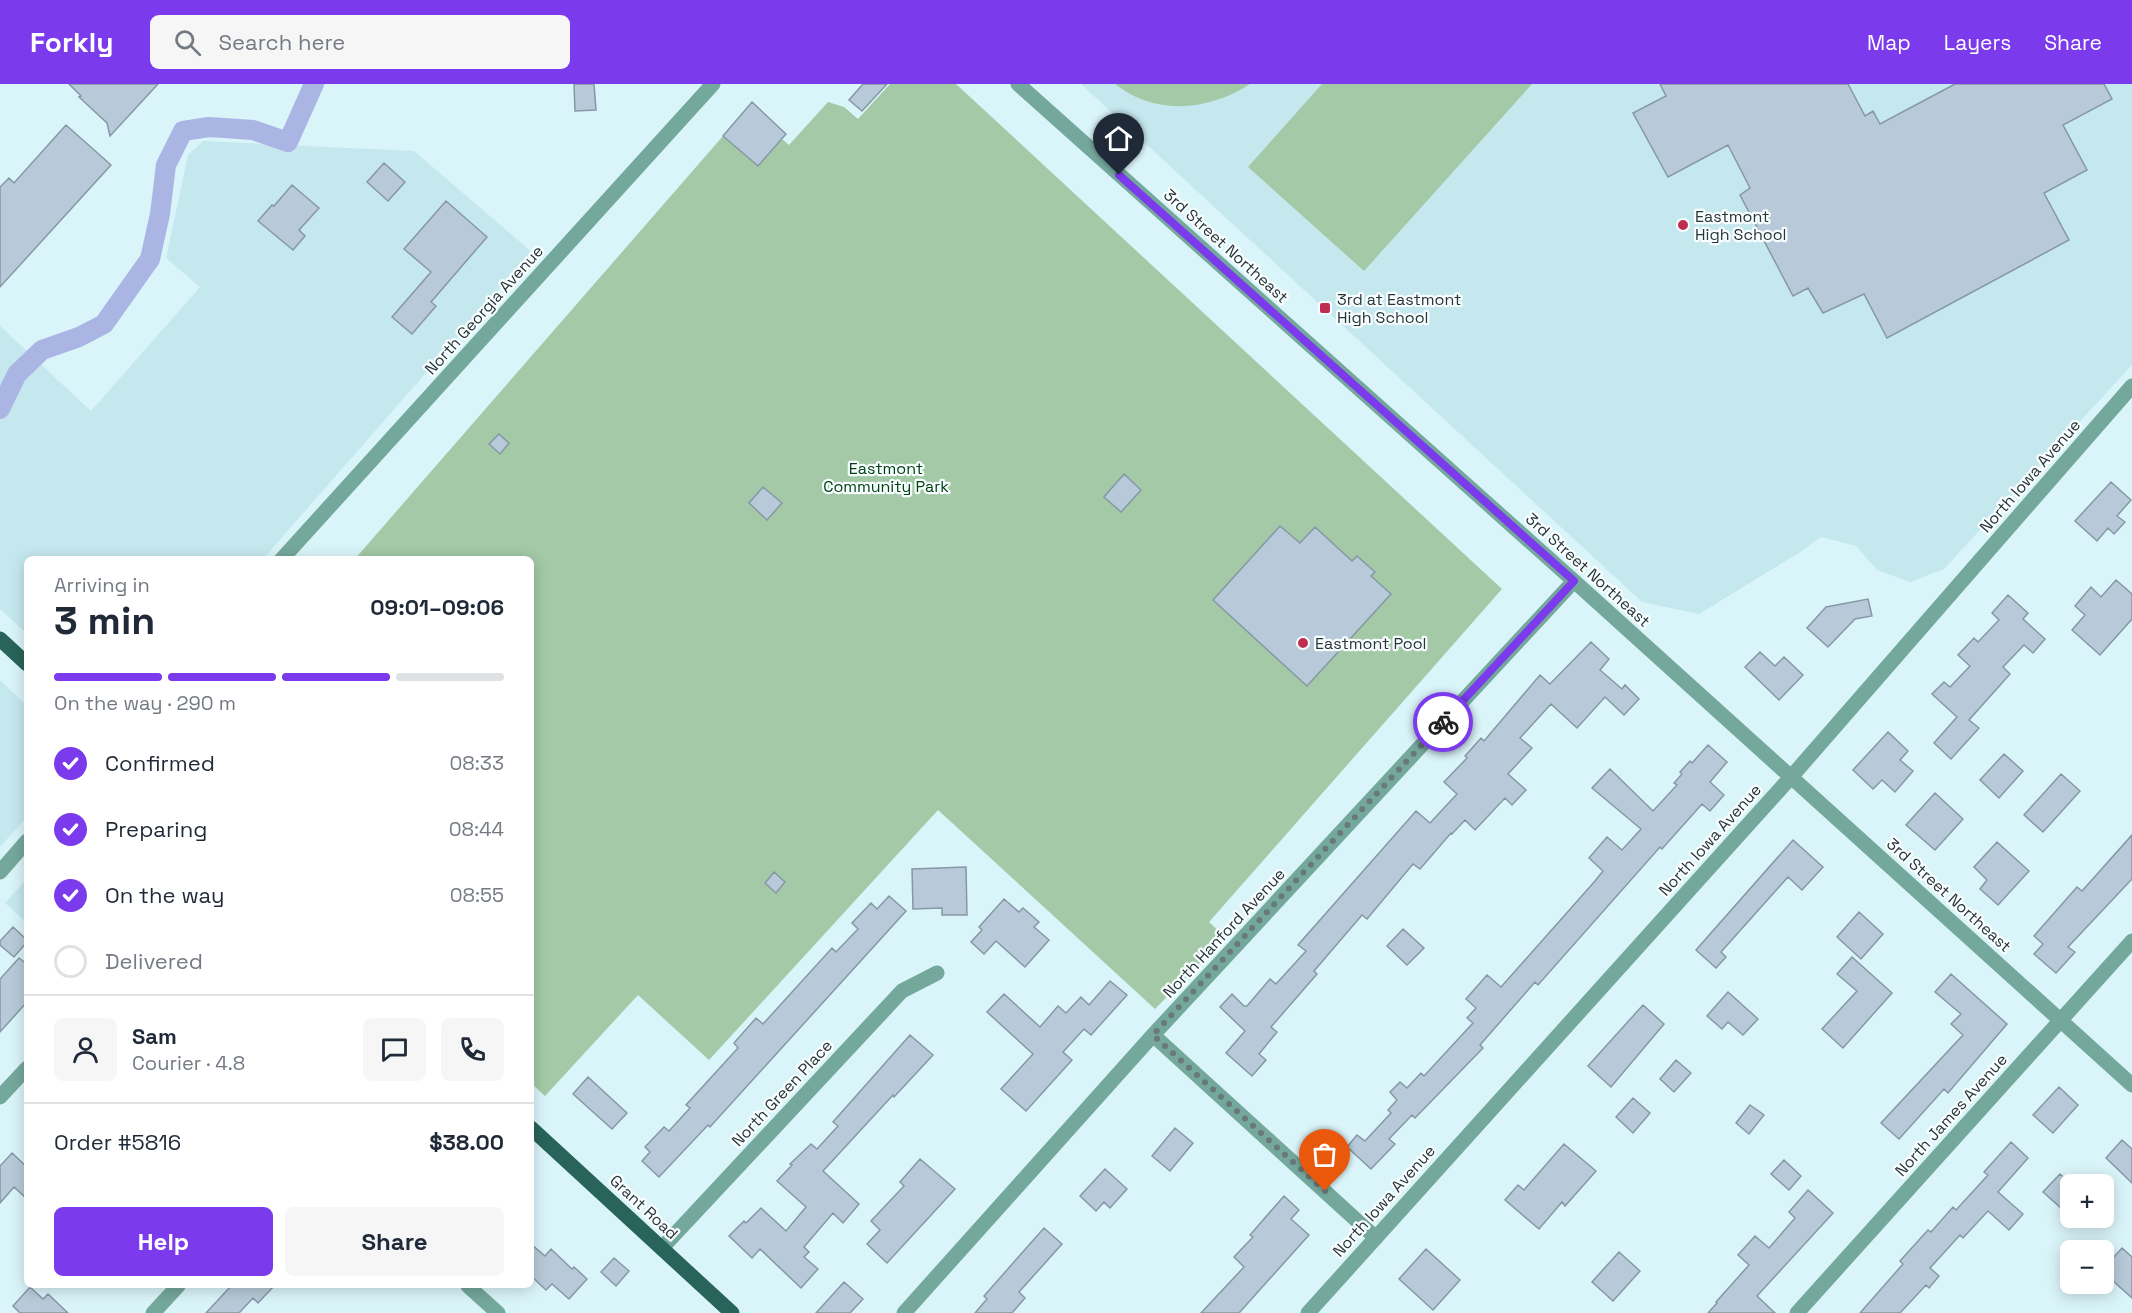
<!DOCTYPE html>
<meta charset="utf-8">
<style>
:root{--surface:#fff;--page:#f6f6f7;--text:#1f2937;--muted:#747a83;--line:#e0e1e3;--accent:#7c3aed}
body{margin:0;font-family:"Space Grotesk",sans-serif;background:var(--page);color:var(--text);height:100vh;display:flex;flex-direction:column;font-size:22px;white-space:nowrap}
*{box-sizing:border-box;margin:0}
p{font-size:20px;color:var(--muted)}
.icon{flex:none;width:33px;height:33px;fill:none;stroke:currentColor;stroke-width:2;stroke-linecap:round;stroke-linejoin:round}
.map{position:relative;flex:1;overflow:hidden}
.details{position:absolute;left:24px;top:472px;width:510px;height:732px;display:flex;flex-direction:column;background:var(--surface);border-radius:9px;box-shadow:0 3px 15px #0003}
.details>*{flex:none}
.tools{position:absolute;left:2060px;top:1090px;display:grid;gap:12px}
.tools a{display:grid;place-items:center;width:54px;height:54px;border-radius:9px;background:var(--surface);box-shadow:0 3px 15px #0003;font-size:30px}
.pin{position:absolute;display:grid;place-items:center;width:51px;height:51px;color:#fff;margin:-62px -26px;border-radius:50% 50% 50% 0;rotate:-45deg;box-shadow:0 0 6px #0007}
.pin .icon{rotate:45deg}
.courier{position:absolute;display:grid;place-items:center;width:60px;height:60px;margin:-30px;border:4px solid #7c3aed;border-radius:50%;background:#fff;color:#222;box-shadow:0 2px 8px #0007}
.head em{font-style:normal;font-weight:800}
.head div{display:flex;flex-direction:column-reverse}
.head{display:flex;align-items:center;justify-content:space-between;height:102px;padding:0 30px}
h1{font-size:39px;font-weight:800;line-height:45px}
.bar{display:grid;grid-template-columns:repeat(4,1fr);gap:9px 6px;align-content:center;height:72px;padding:0 30px}
.bar i{height:8px;border-radius:4px;background:var(--line)}
.bar .active{background:var(--accent)}
.bar p{grid-column:span 4}
.line{display:flex;align-items:center;gap:15px;padding:0 30px;border-top:2px solid var(--line)}
.line div{flex:1}
.round{display:grid;place-items:center;flex:none;width:63px;height:63px;border-radius:9px;background:var(--page)}
ol{padding:0 30px;list-style:none}
li{display:flex;align-items:center;gap:18px;height:66px}
li p{margin-inline-start:auto}
li .icon{padding:6px;border-radius:50%;background:var(--accent);color:#fff;stroke-width:4}
li:last-child{color:var(--muted)}
li i{width:33px;height:33px;border:3px solid var(--line);border-radius:50%}
.primary-button{display:flex;gap:12px;margin-top:auto;padding:12px 30px}
.primary-button a{flex:1;height:69px;border-radius:9px;background:var(--accent);color:#fff;font-size:24px;font-weight:800;line-height:69px;text-align:center}
.primary-button a+a{background:var(--page);color:var(--text)}
header{display:flex;align-items:center;gap:36px;box-sizing:border-box;height:84px;padding:0 30px;background:var(--accent);color:#fff}
header strong{font-size:28px}
nav{display:flex;gap:33px;margin-inline-start:auto;font-size:21px}
.search{width:420px;height:54px;background:var(--page);display:flex;align-items:center;gap:15px;box-sizing:border-box;padding:0 21px;border-radius:9px;color:var(--muted);font-size:22px}
.map>svg:first-child{display:block}
.built{fill:#c5e8ef}
.green{fill:#a3c9a6}
.lines{fill:none;stroke-linecap:round;stroke-linejoin:round}
.canal{stroke:#abb5e4;stroke-width:20}
.building{fill:#b8cad9;stroke:#8697a5;stroke-width:1.5}
.minor{stroke:#75a89c;stroke-width:15}
.major{stroke:#286459;stroke-width:15}
.done{stroke:#68787b;stroke-width:6;stroke-dasharray:0 10.8}
.route{stroke:#7c3aed;stroke-width:8}
.poi-dot{fill:#be2e51;stroke:#f8feff;stroke-width:2}
.labels{text-anchor:middle;dominant-baseline:central;stroke-width:4.5;stroke-linejoin:round;paint-order:stroke}
.poi-label{font-size:16px;fill:#2a3537;stroke:#f8feff;text-anchor:start}
.street-label{font-size:16px;fill:#2a3537;stroke:#f8feff}
.park-label{font-size:16px;fill:#014112;stroke:#f8feff}
</style>
<header>
<strong>Forkly</strong>
<div class="search"><svg class="icon" aria-label="search" viewBox="0 0 24 24"><circle cx="10" cy="10" r="6"/><path d="M15 15l6 6"/></svg>Search here</div>
<nav><a>Map</a><a>Layers</a><a>Share</a></nav>
</header>
<div class="map">
<svg width="2132" height="1229" viewBox="0 0 2132 1229">
<rect width="100%" height="100%" fill="#daf5fa"/>
<!-- built -->
<path class="built" d="M1081,0H2132V281L1944,485L1910,498L1877,486L1856,462L1821,453L1799,469L1699,530L1642,518Z
M203,57L414,67L532,168L263,475L27,476V550L0,525V242L91,327L200,203L166,174L188,71Z
M0,596L27,622V733L0,763Z
M27,795V839L5,819Z"/>
<!-- green -->
<path class="green" d="M890,0H956L1502,505L1209,838L1225,853L1155,925L938,726L709,976L638,911L545,1012L531,999V476H354L723,52L758,82L782,55L789,61L828,18L844,23L858,35Z
M1115,0H1250C1209,27 1155,32 1115,0Z
M1322,0H1532L1364,187L1248,83Z"/>
<g class="lines">
<!-- canal -->
<path class="canal" d="M0,325L17,290L42,266L79,253L104,240L150,175L160,130L166,81L183,47L209,43L253,46L288,58L314,0"/>
</g>
<!-- building -->
<path class="building" d="M69,0H158L110,52L107,39L79,13L81,12Z
M574,0H594L596,26L575,27Z
M863,0H887L862,27L849,16Z
M1660,0H1848L1865,32L1873,27L1880,40L1955,0H2104L2112,15L2063,41L2087,86L2044,109L2069,156L1887,254L1864,210L1823,229L1808,204L1793,212L1740,111L1750,104L1728,61L1668,93L1633,29L1666,12Z
M752,18L786,50L758,82L723,52Z
M66,41L111,81L0,203V103L9,94L14,99Z
M384,79L405,98L388,117L367,98Z
M292,101L319,124L299,146L305,152L293,166L258,137L272,121L274,122Z
M446,117L487,153L431,218L436,222L412,250L392,233L431,188L404,165Z
M499,350L509,359L500,370L489,360Z
M1124,390L1141,406L1121,428L1104,413Z
M2111,398L2131,416L2117,432L2125,438L2114,450L2108,444L2097,457L2075,437Z
M763,403L782,419L767,436L749,419Z
M1280,442L1300,459L1315,443L1352,477L1357,472L1375,488L1371,492L1391,510L1307,602L1213,516Z
M2116,496L2132,510V535L2100,571L2072,546L2085,531L2075,522L2091,503L2101,513Z
M2008,511L2028,529L2023,535L2045,555L2033,569L2024,561L2003,583L2010,590L1969,636L1979,644L1951,675L1934,659L1957,633L1932,610L1944,598L1950,603L1970,582L1958,571L1974,554L1978,558L1999,536L1992,529Z
M1868,515L1872,532L1855,535L1828,563L1807,544L1826,523Z
M1591,558L1609,575L1600,586L1622,605L1625,601L1639,615L1624,631L1605,613L1577,644L1551,620L1520,654L1532,664L1508,690L1526,706L1512,721L1505,714L1475,746L1465,736L1452,750L1451,749L1420,785L1413,780L1367,835L1362,831L1314,887L1317,890L1271,943L1277,948L1259,970L1266,976L1252,992L1226,969L1245,947L1220,923L1232,910L1244,922H1247L1270,895L1276,900L1306,867L1298,861L1416,727L1430,739L1457,710L1444,698L1467,674L1465,672L1481,654L1484,657L1540,591L1550,600Z
M1760,568L1775,582L1784,573L1803,591L1779,616L1745,583Z
M1888,648L1908,667L1900,676L1913,687L1895,708L1882,696L1873,705L1853,686Z
M1708,661L1727,678L1710,698L1724,711L1710,727L1702,720L1662,765L1660,763L1538,901L1535,898L1480,961L1483,964L1415,1034L1412,1031L1389,1055L1395,1060L1371,1085L1347,1063L1357,1051L1365,1057L1391,1029L1388,1026L1397,1016L1390,1008L1400,998L1407,1004L1421,989L1424,992L1473,939L1467,934L1476,924L1466,915L1487,891L1501,903L1595,797L1603,787L1589,774L1607,753L1622,766L1641,745L1592,704L1610,685L1653,727L1677,701L1674,699L1682,690L1680,688L1690,677L1692,679Z
M2004,670L2023,687L1999,714L1980,696Z
M2061,690L2080,707L2043,748L2024,731Z
M1935,709L1963,735L1935,766L1906,741Z
M2132,751V795L2068,863L2075,868L2056,889L2034,870L2043,860L2034,852L2077,803L2082,807Z
M1793,756L1823,783L1802,806L1788,793L1721,868L1726,873L1716,884L1696,866Z
M1997,758L2029,787L1998,821L1980,805L1987,796L1974,783Z
M966,783L967,831H942V824L913,825L912,785Z
M774,788L785,798L776,809L765,799Z
M889,812L906,827L710,1043L708,1041L659,1093L642,1077L650,1068L645,1063L664,1043L669,1047L690,1024L686,1021L738,964L734,959L756,934L763,940L832,864L836,868L858,845L852,839L871,819L877,825Z
M1004,815L1019,828L1023,824L1039,838L1034,843L1049,856L1025,883L996,857L984,870L971,858L982,846L979,843Z
M1859,828L1883,850L1861,875L1837,853Z
M13,843L27,856V858L14,873L0,861V857Z
M1403,845L1424,864L1407,881L1387,862Z
M1852,873L1892,909L1843,964L1822,945L1857,907L1837,890Z
M19,874L27,880V918L0,948V895Z
M1951,890L2007,940L1948,1009L1944,1005L1899,1055L1881,1039L1963,951L1951,940L1961,930L1935,908Z
M1110,897L1127,911L1091,951L1084,945L1063,968L1072,976L1026,1027L1001,1005L1033,970L987,928L1004,910L1040,943L1058,922L1066,929L1081,913L1089,921Z
M1728,908L1758,935L1743,951L1728,938L1722,945L1707,932Z
M1643,921L1664,940L1611,1003L1588,982Z
M910,951L933,971L894,1013L893,1011L823,1087L859,1120L843,1139L833,1129L804,1163L809,1168L804,1173L818,1185L801,1204L760,1165L752,1174L729,1152L744,1137L746,1139L761,1124L786,1147L806,1123L777,1097L792,1081L790,1080L811,1060L817,1065L838,1042L833,1038Z
M1676,976L1691,989L1674,1008L1660,995Z
M588,993L627,1029L612,1045L573,1010Z
M2059,1003L2078,1021L2053,1049L2033,1031Z
M1633,1014L1650,1029L1633,1049L1616,1033Z
M1750,1021L1764,1031L1749,1050L1736,1039Z
M1175,1044L1193,1059L1170,1087L1152,1072Z
M2122,1056L2132,1065V1099L2106,1074Z
M2011,1058L2028,1074L1998,1108L2023,1130L2009,1146L1988,1127L1963,1154L1960,1151L1930,1184L1939,1192L1929,1204L1926,1201L1900,1229H1860L1903,1180L1900,1177L1928,1146L1931,1148L1953,1123L1956,1126L1988,1091L1984,1088Z
M1564,1060L1596,1087L1565,1122L1562,1118L1539,1145L1505,1116L1518,1101L1524,1106Z
M12,1069L27,1083V1115L14,1103L0,1119V1082Z
M920,1075L955,1105L887,1179L867,1160L880,1146L871,1137L904,1102L900,1098Z
M1784,1076L1801,1092L1789,1106L1771,1090Z
M1105,1085L1127,1105L1110,1124L1104,1118L1096,1127L1080,1112Z
M2060,1090L2070,1099V1132L2043,1108Z
M1808,1106L1833,1129L1757,1212L1775,1229H1708L1717,1219L1716,1218L1749,1181L1738,1171L1755,1152L1769,1164L1795,1134L1789,1128Z
M1284,1112L1299,1126L1291,1135L1309,1151L1239,1229H1201L1244,1183L1234,1173L1253,1153L1250,1151Z
M1044,1144L1062,1160L1019,1208L1025,1214L1012,1229H975L987,1215L984,1212Z
M531,1160L545,1172L551,1165L572,1185L574,1183L587,1195L569,1215L552,1200L546,1206L531,1192Z
M2122,1164L2132,1173V1214L2103,1188V1185Z
M1426,1165L1460,1196L1433,1226L1399,1195Z
M1619,1168L1640,1187L1613,1217L1592,1198Z
M614,1174L629,1187L616,1202L601,1188Z
M844,1198L863,1215L850,1229H816Z
M231,1202H274L258,1219L253,1214L239,1229H206Z
M30,1203L43,1215L48,1210L68,1229H20L13,1222Z"/>
<g class="lines">
<!-- minor -->
<path class="minor" d="M1018,0L1574,497L2132,1001
M281,476L713,0
M0,788L27,757
M1153,951L1376,1154
M0,1013L27,984
M662,1164L902,907L937,889
M468,1202L498,1229
M153,1229L178,1202
M904,1229L1153,951L1574,497
M1308,1229L1792,692L2132,302
M1797,1229L2132,857"/>
<!-- major -->
<path class="major" d="M0,555L27,580
M531,1044L732,1229"/>
</g>
<g class="lines">
<!-- done -->
<path class="done" d="M1325,1107L1153,951L1443,638"/>
<!-- route -->
<path class="route" d="M1119,91L1574,497L1443,638"/>
</g>
<!-- markers -->
<g class="poi-dot">
<circle cx="1683" cy="141" r="6"/>
<rect x="1319" y="218" width="12" height="12" rx="3"/>
<circle cx="1303" cy="559" r="6"/>
</g>
<g class="labels">
<!-- poi labels -->
<g class="poi-label">
<text x="1695" y="132">Eastmont<tspan x="1695" dy="18">High School</tspan></text>
<text x="1337" y="215">3rd at Eastmont<tspan x="1337" dy="18">High School</tspan></text>
<text x="1315" y="559">Eastmont Pool</text>
</g>
<!-- street labels -->
<g class="street-label">
<text transform="translate(1226 162) rotate(42)">3rd Street Northeast</text>
<text transform="translate(484 226) rotate(-48)">North Georgia Avenue</text>
<text transform="translate(2030 392) rotate(-49)">North Iowa Avenue</text>
<text transform="translate(1588 486) rotate(42)">3rd Street Northeast</text>
<text transform="translate(1710 756) rotate(-48)">North Iowa Avenue</text>
<text transform="translate(1949 811) rotate(42)">3rd Street Northeast</text>
<text transform="translate(1224 849) rotate(-47)">North Hanford Avenue</text>
<text transform="translate(782 1009) rotate(-47)">North Green Place</text>
<text transform="translate(1951 1031) rotate(-48)">North James Avenue</text>
<text transform="translate(1384 1117) rotate(-48)">North Iowa Avenue</text>
<text transform="translate(644 1123) rotate(43)">Grant Road</text>
</g>
<!-- park labels -->
<g class="park-label">
<text x="886" y="384">Eastmont<tspan x="886" dy="18">Community Park</tspan></text>
</g>
</g>
</svg>
<div class="tools">
<a>+</a>
<a>−</a>
</div>
<div class="pin" style="left:1325px;top:1107px;background:#ea580c"><svg class="icon" aria-label="bag" viewBox="0 0 24 24"><path d="M5 8h14l-1 12H6zM9 8a3 3 0 0 1 6 0"/></svg></div>
<div class="pin" style="left:1119px;top:91px;background:#1f2937"><svg class="icon" aria-label="home" viewBox="0 0 24 24"><path d="M3 11l9-7 9 7M6 9v11h12V9"/></svg></div>
<div class="courier" style="left:1443px;top:638px"><svg class="icon" aria-label="bike" viewBox="0 0 24 24"><circle cx="6" cy="16" r="4"/><circle cx="18" cy="16" r="4"/><path d="M6 16l4-8h5l3 8M10 8l3 8H6M13 5h3"/></svg></div>
<section class="details">
<div class="head"><div><h1>3 min</h1><p>Arriving in</p></div><em>09:01–09:06</em></div>
<div class="bar"><i class="active"></i><i class="active"></i><i class="active"></i><i></i><p>On the way · 290 m</p></div>
<ol>
<li><svg class="icon" aria-label="check" viewBox="0 0 24 24"><path d="M5 12l5 5 9-10"/></svg>Confirmed<p>08:33</p></li>
<li><svg class="icon" aria-label="check" viewBox="0 0 24 24"><path d="M5 12l5 5 9-10"/></svg>Preparing<p>08:44</p></li>
<li><svg class="icon" aria-label="check" viewBox="0 0 24 24"><path d="M5 12l5 5 9-10"/></svg>On the way<p>08:55</p></li>
<li><i></i>Delivered</li>
</ol>
<div class="line" style="height:108px"><a class="round"><svg class="icon" aria-label="person" viewBox="0 0 24 24"><circle cx="12" cy="8" r="4"/><path d="M4 21q1-7 8-7t8 7"/></svg></a><div><b>Sam</b><p>Courier · 4.8</p></div><a class="round"><svg class="icon" aria-label="chat" viewBox="0 0 24 24"><path d="M4 5h16v11H9l-5 4z"/></svg></a><a class="round"><svg class="icon" aria-label="phone" viewBox="0 0 24 24"><path d="M5 4h4l2 5-3 2q2 4 5 5l2-3 5 2v4C11 20 4 13 5 4z"/></svg></a></div>
<div class="line" style="height:78px"><div>Order #5816</div><b>$38.00</b></div>
<div class="primary-button"><a>Help</a><a>Share</a></div>
</section>
</div>
